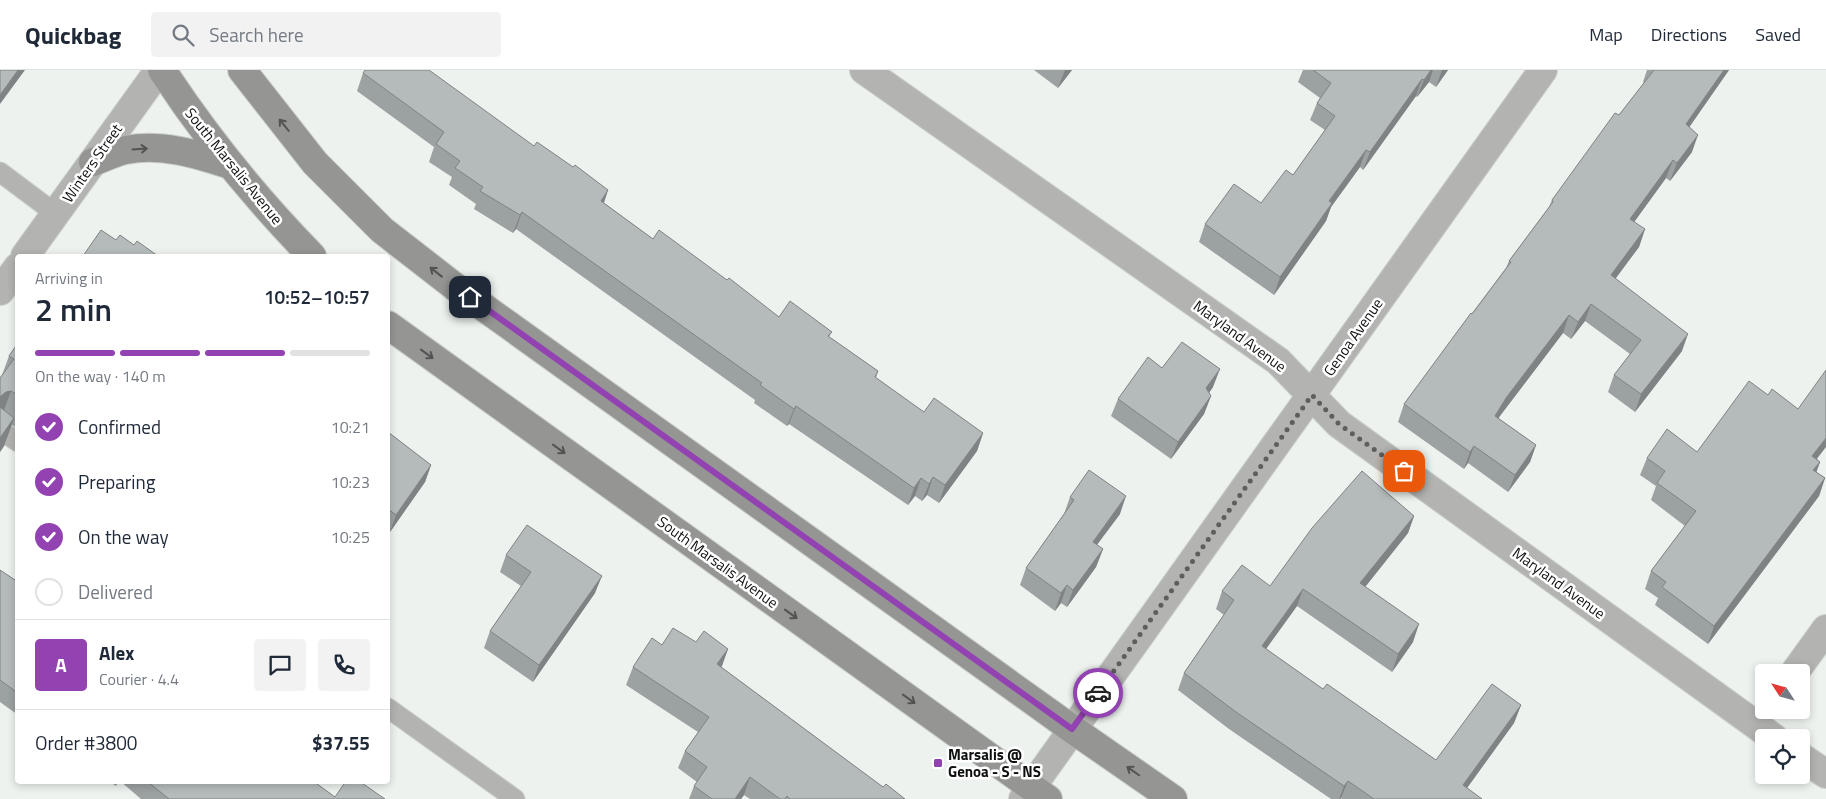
<!DOCTYPE html>
<meta charset="utf-8">
<style>
:root{--surface:#fff;--page:#f2f2f3;--text:#1f2937;--muted:#747a83;--line:#e0e1e3;--accent:#9342b1}
body{margin:0;font-family:"Titillium Web",sans-serif;background:var(--page);color:var(--text);height:100vh;display:flex;flex-direction:column;font-size:19px;white-space:nowrap}
*{box-sizing:border-box;margin:0}
p{font-size:16px;color:var(--muted)}
.icon{flex:none;width:28px;height:28px;fill:none;stroke:currentColor;stroke-width:2;stroke-linecap:round;stroke-linejoin:round}
.map{position:relative;flex:1;overflow:hidden}
.details{position:absolute;left:15px;top:184px;width:375px;height:530px;display:flex;flex-direction:column;background:var(--surface);border-radius:5px;box-shadow:0 2px 8px #0003}
.details>*{flex:none}
.needle{width:32px;rotate:306deg}
.fabs{position:absolute;left:1755px;top:594px;display:grid;gap:10px}
.fabs a{display:grid;place-items:center;width:55px;height:55px;border-radius:5px;background:var(--surface);box-shadow:0 2px 8px #0003;font-size:25px}
.pin{position:absolute;display:grid;place-items:center;width:42px;height:42px;color:#fff;margin:-21px;border-radius:10px;box-shadow:0 2px 8px #0006}
.courier{position:absolute;display:grid;place-items:center;width:50px;height:50px;margin:-25px;border:4px solid #9342b1;border-radius:50%;background:#fff;color:#222;box-shadow:0 1px 6px #0007}
.overview em{font-style:normal;font-weight:600}
.overview div{display:flex;flex-direction:column-reverse}
.overview{display:flex;align-items:center;justify-content:space-between;height:85px;padding:0 20px}
h1{font-size:32px;font-weight:600;line-height:38px}
.bar{display:grid;grid-template-columns:repeat(4,1fr);gap:8px 5px;align-content:center;height:60px;padding:0 20px}
.bar i{height:6px;border-radius:4px;background:var(--line)}
.bar .on{background:var(--accent)}
.bar p{grid-column:span 4}
.line{display:flex;align-items:center;gap:12px;padding:0 20px;border-top:1px solid var(--line)}
.line div{flex:1}
.round{display:grid;place-items:center;flex:none;width:52px;height:52px;border-radius:5px;background:var(--page)}
ol{padding:0 20px;list-style:none}
li{display:flex;align-items:center;gap:15px;height:55px}
li p{margin-inline-start:auto}
li .icon{padding:5px;border-radius:50%;background:var(--accent);color:#fff;stroke-width:4}
li:last-child{color:var(--muted)}
li i{width:28px;height:28px;border:2px solid var(--line);border-radius:50%}
header{display:flex;align-items:center;gap:30px;box-sizing:border-box;height:70px;padding:0 25px;background:var(--surface);border-bottom:1px solid var(--line)}
header strong{font-size:24px}
nav{display:flex;gap:28px;margin-inline-start:auto;font-size:18px}
.search{width:350px;height:45px;background:var(--page);display:flex;align-items:center;gap:12px;box-sizing:border-box;padding:0 18px;border-radius:5px;color:var(--muted);font-size:19px}
.map>svg:first-child{display:block}
.lines{fill:none;stroke-linecap:round;stroke-linejoin:round}
.lane-casing{stroke:#c9cecb;stroke-width:21}
.street-casing{stroke:#c9cecb;stroke-width:30}
.secondary-casing{stroke:#c9cecb;stroke-width:30}
.lane{stroke:#b3b4b2;stroke-width:19}
.street{stroke:#b3b4b2;stroke-width:28}
.secondary{stroke:#959694;stroke-width:28}
.wall{fill:#9ca1a1}
.shaded-wall{fill:#7f8383}
.building{fill:#b5bbbb;stroke:#7f8383}
.oneway{stroke:#525352}
.done{stroke:#5c5f5d;stroke-width:5;stroke-dasharray:0 9}
.route{stroke:#9342b1;stroke-width:6}
.poi-dot{fill:#9342b1;stroke:#fff;stroke-width:2}
.labels{text-anchor:middle;dominant-baseline:central;stroke-width:5;stroke-linejoin:round;paint-order:stroke}
.street-label{font-size:15px;fill:#0e100f;stroke:#fff}
.poi-label{font-size:15px;font-weight:bold;fill:#0e100f;stroke:#fff;text-anchor:start}
</style>
<header>
<strong>Quickbag</strong>
<div class="search"><svg class="icon" aria-label="search" viewBox="0 0 24 24"><circle cx="10" cy="10" r="6"/><path d="M15 15l6 6"/></svg>Search here</div>
<nav><a>Map</a><a>Directions</a><a>Saved</a></nav>
</header>
<div class="map">
<svg width="1826" height="729" viewBox="0 0 1826 729">
<rect width="100%" height="100%" fill="#edf2ef"/>
<g class="lines">
<!-- lane casing -->
<g class="lane-casing">
<path id="lane" d="M0,102L56,144
M0,360L18,372
M388,638L515,729"/>
</g>
<!-- street casing -->
<g class="street-casing">
<path id="street" d="M864,0L1278,291L1339,354L1774,668
M25,186L159,0
M0,221L18,197
M1795,602L1826,559
M1801,687L1826,704
M1023,729L1543,0"/>
</g>
<!-- secondary casing -->
<g class="secondary-casing">
<path id="secondary" d="M162,0C206,67 256,129 312,186
M242,0L315,93L382,160L454,216L1072,659L1173,729
M93,92C104,88 115,82 126,80C161,73 197,84 230,95
M388,255L1048,729"/>
</g>
<!-- lane -->
<use href="#lane" class="lane"/>
<!-- street -->
<use href="#street" class="street"/>
<!-- secondary -->
<use href="#secondary" class="secondary"/>
</g>
<!-- wall -->
<path class="wall" d="M1034,0H1072L1058,18Z
M1303,0H1448L1436,17L1429,12L1417,27L1416,26L1363,100L1360,97L1331,137L1326,151L1274,225L1199,172L1205,154L1261,133L1293,105L1325,60L1310,50L1317,33L1320,28L1298,12Z
M1647,0H1729L1689,57L1692,82L1670,111L1666,108L1634,152L1645,159L1639,177L1615,208L1682,281L1635,342L1608,322L1614,305L1630,284L1585,251L1571,269L1563,263L1498,348L1536,375L1530,392L1508,422L1468,393L1464,399L1398,352L1404,334L1506,198L1509,191L1549,137L1552,130L1644,13L1643,12Z
M363,3L534,76L573,97L608,120L604,133L653,169L727,210L779,247L832,262L829,267L878,301L876,308L924,342L983,363L977,381L939,433L927,425L922,431L915,426L908,435L789,354L787,356L754,333L755,330L516,159L513,163L474,139L476,134L449,115L452,107L429,92L434,77L357,21Z
M18,273V357L17,358L12,355L4,376L0,382V308L2,305L9,286Z
M1162,298L1213,317L1209,323L1211,326L1204,344L1171,389L1111,346L1118,329Z
M1768,325L1817,389L1820,392L1816,402L1825,408L1819,426L1708,574L1655,535L1658,528L1645,519L1651,501L1685,456L1651,430L1656,416L1640,405L1647,388L1697,382Z
M388,362L431,395L425,412L390,462L388,461Z
M1070,427L1120,444L1097,475L1103,479L1096,497L1067,537L1061,533L1055,541L1020,515L1026,498L1064,444Z
M1414,446L1408,463L1365,517L1413,572L1392,602L1297,536L1266,579L1323,619L1436,690L1521,635L1514,653L1467,718L1482,729H1342L1341,728V729H1331L1229,659L1178,620L1184,603L1224,545L1216,539L1222,521L1270,516Z
M506,485L595,523L533,612L484,578L490,561L521,516L500,502Z
M0,500L18,512V645L0,632Z
M696,572L728,579L721,597L883,717L905,729H750L744,725L741,729H689L694,716L697,712L678,698L685,681L698,662L626,615L633,597L662,575Z
M108,711H119L116,716Z
M120,711H313L335,727L385,729H141Z"/>
<!-- shaded-wall -->
<path class="shaded-wall" d="M18,0H25L0,34V25Z
M1065,0H1072L1058,18Z
M1431,0H1433L1429,12L1417,27L1424,10Z
M1442,0H1448L1436,17Z
M1724,0H1729L1679,72L1686,54Z
M1422,9L1416,26L1363,100L1370,82Z
M1698,65L1692,82L1670,111L1677,93Z
M1366,80L1360,97L1331,137L1326,151L1274,225L1280,207L1329,131Z
M1673,90L1666,108L1624,166L1630,149Z
M608,120L602,138L601,131Z
M522,142L516,159L513,163L520,145Z
M1645,159L1639,177L1605,223L1611,205Z
M1591,234L1585,251L1571,269L1578,252Z
M1569,245L1563,263L1500,346L1489,363L1495,346L1506,328Z
M1688,264L1682,281L1635,342L1641,324Z
M1220,299L1213,317L1200,335L1206,318Z
M11,321L1,349H0V329L1,326L6,322Z
M1211,326L1204,344L1171,389L1178,372Z
M796,336L789,354L787,356L794,339Z
M14,348L4,376L0,382V368Z
M983,363L977,381L939,433L945,415Z
M1826,368V377L1806,403L1812,386Z
M1536,375L1530,392L1508,422L1515,405Z
M1474,376L1468,393L1464,399L1470,382Z
M1820,392L1814,409L1813,400Z
M431,395L425,412L390,462L396,445Z
M933,407L927,425L922,431L929,414Z
M921,408L915,426L908,435L914,418Z
M1825,408L1819,426L1708,574L1714,556Z
M1126,426L1120,444L1086,489L1093,472Z
M1414,446L1408,463L1354,531L1360,513Z
M1103,479L1096,497L1067,537L1073,520Z
M602,506L595,523L533,612L539,595Z
M1067,515L1061,533L1055,541L1061,523Z
M1303,519L1297,536L1255,594L1262,576Z
M1419,554L1413,572L1392,602L1398,584Z
M728,579L722,596L711,612L717,594Z
M1521,635L1514,653L1459,729L1463,715Z
M750,707L744,725L741,729H735Z
M1348,711L1341,728L1339,729L1344,716Z"/>
<!-- building -->
<path class="building" d="M0,0H18L0,25Z
M365,0H429L534,76L537,72L573,97L575,95L608,120L601,131L653,169L659,160L727,210L729,208L779,247L790,231L832,262L828,266L878,301L875,307L924,342L934,328L983,363L945,415L933,407L929,414L921,408L914,418L796,336L794,339L760,315L762,313L522,142L520,145L480,121L483,117L455,98L460,91L436,74L444,62L363,3Z
M1313,0H1431L1424,10L1422,9L1370,82L1366,80L1329,131L1332,133L1280,207L1205,154L1234,114L1261,133L1286,100L1293,105L1335,46L1317,33L1331,13Z
M1654,0H1724L1686,54L1698,65L1677,93L1673,90L1630,149L1645,159L1611,205L1688,264L1641,324L1614,305L1641,270L1591,234L1578,252L1569,245L1506,328L1495,346L1536,375L1515,405L1474,376L1470,382L1404,334L1471,243L1472,244L1511,192L1509,191L1553,132L1552,130L1615,43L1619,45Z
M101,160L116,170L120,165L134,175L137,171L158,186H83Z
M1182,272L1220,299L1206,318L1211,326L1178,372L1118,329L1148,287L1162,298Z
M18,273V325L11,321L6,322L1,326L0,329V308L14,289L9,286Z
M1826,300V368L1812,386L1820,392L1813,400L1825,408L1714,556L1662,517L1666,512L1651,501L1696,441L1657,413L1665,401L1647,388L1667,359L1697,382L1749,311L1768,325L1772,319L1798,339Z
M0,337L14,348L0,368Z
M388,362L431,395L396,445L388,439Z
M1089,400L1126,426L1093,472L1103,479L1073,520L1067,515L1061,523L1026,498L1074,430L1070,427Z
M1362,401L1414,446L1360,513L1419,554L1398,584L1303,519L1262,576L1323,619L1327,614L1436,690L1492,614L1521,635L1463,715L1482,729H1374L1348,711L1344,716L1236,642L1184,603L1234,530L1222,521L1242,495L1270,516L1312,458Z
M527,455L602,506L539,595L490,561L531,502L506,485Z
M0,500L18,512V623L0,610Z
M673,558L696,572L704,561L728,579L717,594L883,717L886,714L905,729H790L787,726L785,729H780L750,707L735,729H712L694,716L707,697L685,681L709,647L633,597L652,568L662,575Z
M147,711H313L335,727L346,711H359L385,729H169Z"/>
<!-- one-way arrows -->
<defs><path id="oneway-shaft" d="M-6 0H5M1.5-3L5.5 0L1.5 3" fill="none" stroke-width="1.6" stroke-linecap="round" stroke-linejoin="round" transform="scale(1.25)"/></defs>
<g class="oneway">
<use href="#oneway-shaft" transform="translate(284 55) rotate(-129)"/>
<use href="#oneway-shaft" transform="translate(140 79) rotate(-4)"/>
<use href="#oneway-shaft" transform="translate(436 202) rotate(-142)"/>
<use href="#oneway-shaft" transform="translate(427 284) rotate(36)"/>
<use href="#oneway-shaft" transform="translate(559 379) rotate(36)"/>
<use href="#oneway-shaft" transform="translate(791 544) rotate(36)"/>
<use href="#oneway-shaft" transform="translate(909 629) rotate(36)"/>
<use href="#oneway-shaft" transform="translate(1133 701) rotate(-145)"/>
</g>
<g class="lines">
<!-- done -->
<path class="done" d="M1098,623L1312,325L1339,354L1404,401"/>
<!-- route -->
<path class="route" d="M470,227L1072,659L1098,623"/>
</g>
<!-- markers -->
<rect class="poi-dot" x="933" y="688" width="10" height="10" rx="2.5"/>
<g class="labels">
<!-- street labels -->
<g class="street-label">
<text transform="translate(92 93) rotate(-55)">Winters Street</text>
<text transform="translate(234 96) rotate(51)">South Marsalis Avenue</text>
<text transform="translate(1240 266) rotate(36)">Maryland Avenue</text>
<text transform="translate(1353 267) rotate(-55)">Genoa Avenue</text>
<text transform="translate(718 492) rotate(36)">South Marsalis Avenue</text>
<text transform="translate(1559 513) rotate(36)">Maryland Avenue</text>
</g>
<!-- poi labels -->
<g class="poi-label">
<text x="948" y="684">Marsalis @<tspan x="948" dy="17">Genoa - S - NS</tspan></text>
</g>
</g>
</svg>
<div class="fabs">
<a><svg class="needle" viewBox="-14 -14 28 28"><path d="M0-13l5 13h-10z" fill="#e53935"/><path d="M0 13l5-13h-10z" fill="#747a83"/></svg></a>
<a><svg class="icon" aria-label="locate" viewBox="0 0 24 24"><circle cx="12" cy="12" r="6"/><path d="M12 2v4M12 18v4M2 12h4M18 12h4"/></svg></a>
</div>
<div class="pin" style="left:1404px;top:401px;background:#ea580c"><svg class="icon" aria-label="bag" viewBox="0 0 24 24"><path d="M5 8h14l-1 12H6zM9 8a3 3 0 0 1 6 0"/></svg></div>
<div class="pin" style="left:470px;top:227px;background:#1f2937"><svg class="icon" aria-label="home" viewBox="0 0 24 24"><path d="M3 11l9-7 9 7M6 9v11h12V9"/></svg></div>
<div class="courier" style="left:1098px;top:623px"><svg class="icon" aria-label="car" viewBox="0 0 24 24"><path d="M5 17H2v-5l4-1 3-4h7l3 4 3 1v5h-3M9 17h6M6 11h13"/><circle cx="7" cy="17" r="2"/><circle cx="17" cy="17" r="2"/></svg></div>
<section class="details">
<div class="overview"><div><h1>2 min</h1><p>Arriving in</p></div><em>10:52–10:57</em></div>
<div class="bar"><i class="on"></i><i class="on"></i><i class="on"></i><i></i><p>On the way · 140 m</p></div>
<ol>
<li><svg class="icon" aria-label="check" viewBox="0 0 24 24"><path d="M5 12l5 5 9-10"/></svg>Confirmed<p>10:21</p></li>
<li><svg class="icon" aria-label="check" viewBox="0 0 24 24"><path d="M5 12l5 5 9-10"/></svg>Preparing<p>10:23</p></li>
<li><svg class="icon" aria-label="check" viewBox="0 0 24 24"><path d="M5 12l5 5 9-10"/></svg>On the way<p>10:25</p></li>
<li><i></i>Delivered</li>
</ol>
<div class="line" style="height:90px"><b class="round" style="background:var(--accent);color:#fff">A</b><div><b>Alex</b><p>Courier · 4.4</p></div><a class="round"><svg class="icon" aria-label="chat" viewBox="0 0 24 24"><path d="M4 5h16v11H9l-5 4z"/></svg></a><a class="round"><svg class="icon" aria-label="phone" viewBox="0 0 24 24"><path d="M5 4h4l2 5-3 2q2 4 5 5l2-3 5 2v4C11 20 4 13 5 4z"/></svg></a></div>
<div class="line" style="height:65px"><div>Order #3800</div><b>$37.55</b></div>
</section>
</div>
